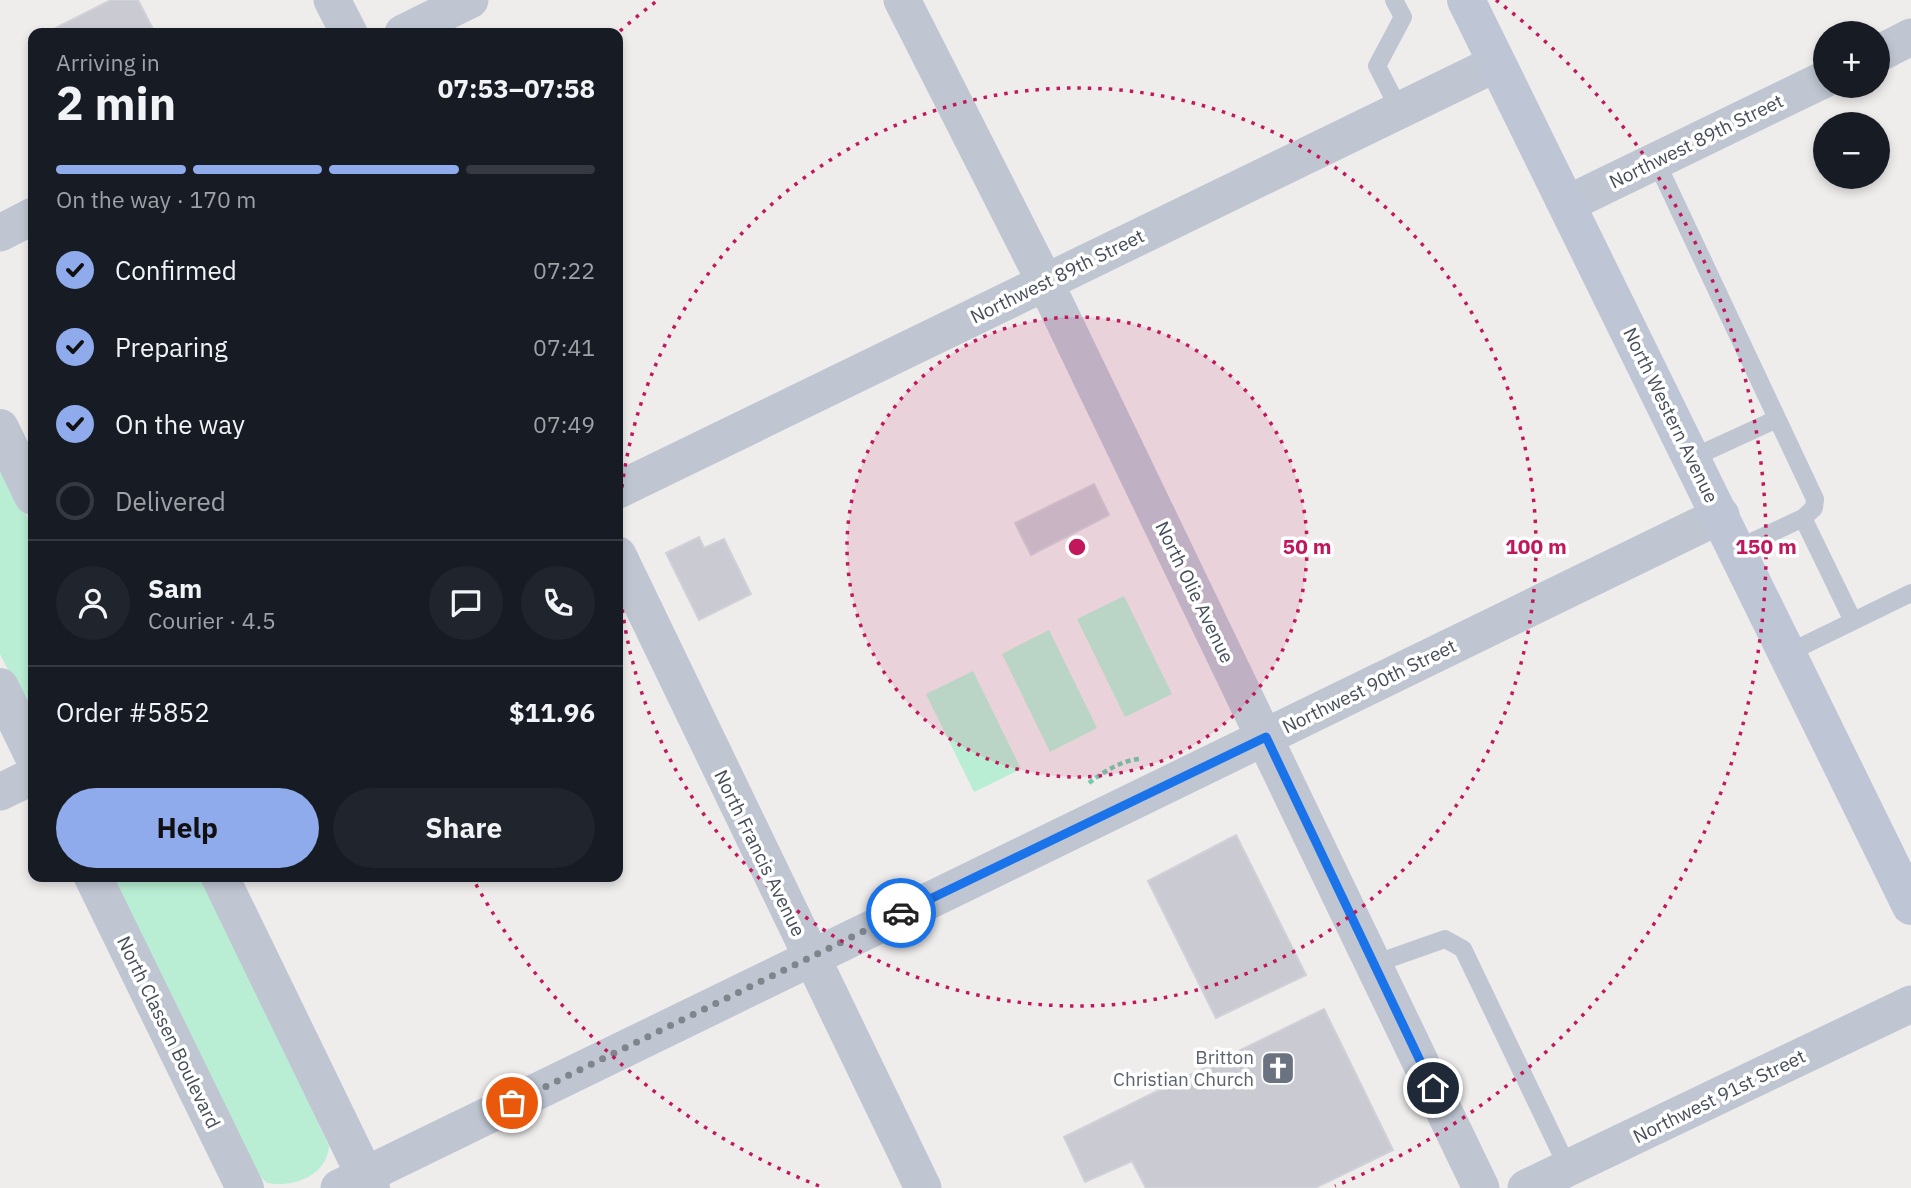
<!DOCTYPE html>
<meta charset="utf-8">
<style>
:root{--surface:#171b24;--page:#20242c;--text:#f1f3f6;--muted:#9ea1a6;--line:#363941;--accent:#8fabeb}
body{margin:0;font-family:"IBM Plex Sans",sans-serif;background:var(--page);color:var(--text);height:100vh;display:flex;flex-direction:column;font-size:26px;white-space:nowrap}
*{box-sizing:border-box;margin:0}
p{font-size:23px;color:var(--muted)}
.icon{flex:none;width:38px;height:38px;fill:none;stroke:currentColor;stroke-width:2;stroke-linecap:round;stroke-linejoin:round}
.map{position:relative;flex:1;overflow:hidden}
.details{position:absolute;left:28px;top:28px;width:595px;height:854px;display:flex;flex-direction:column;background:var(--surface);border-radius:14px;box-shadow:0 4px 10px #0003}
.details>*{flex:none}
.buttons{position:absolute;left:1813px;top:21px;display:grid;gap:14px}
.buttons a{display:grid;place-items:center;width:77px;height:77px;border-radius:50%;background:var(--surface);box-shadow:0 4px 10px #0003;font-size:35px}
.pin{position:absolute;display:grid;place-items:center;width:60px;height:60px;color:#fff;margin:-30px;border:4px solid #fff;border-radius:50%;box-shadow:0 2px 7px #0007}
.courier{position:absolute;display:grid;place-items:center;width:70px;height:70px;margin:-35px;border:5px solid #1a73e8;border-radius:50%;background:#fff;color:#222;box-shadow:0 2px 9px #0007}
.headline em{font-style:normal;font-weight:700}
.headline div{display:flex;flex-direction:column-reverse}
.headline{display:flex;align-items:center;justify-content:space-between;height:119px;padding:0 28px}
h1{font-size:46px;font-weight:700;line-height:52px}
.bar{display:grid;grid-template-columns:repeat(4,1fr);gap:10px 7px;align-content:center;height:84px;padding:0 28px}
.bar i{height:9px;border-radius:5px;background:var(--line)}
.bar .selected{background:var(--accent)}
.bar p{grid-column:span 4}
.line{display:flex;align-items:center;gap:18px;padding:0 28px;border-top:2px solid var(--line)}
.line div{flex:1}
.round{display:grid;place-items:center;flex:none;width:74px;height:74px;border-radius:37px;background:var(--page)}
ol{padding:0 28px;list-style:none}
li{display:flex;align-items:center;gap:21px;height:77px}
li p{margin-inline-start:auto}
li .icon{padding:7px;border-radius:50%;background:var(--accent);color:#111;stroke-width:4}
li:last-child{color:var(--muted)}
li i{width:38px;height:38px;border:4px solid var(--line);border-radius:50%}
.button{display:flex;gap:14px;margin-top:auto;padding:14px 28px}
.button a{flex:1;height:80px;border-radius:42px;background:var(--accent);color:#111;font-size:28px;font-weight:700;line-height:80px;text-align:center}
.button a+a{background:var(--page);color:var(--text)}
.map>svg:first-child{display:block}
.green{fill:#b9eed4}
.building{fill:#c9cad2;stroke:#d0d1d8;stroke-width:2}
.lines{fill:none;stroke-linecap:round;stroke-linejoin:round}
.path{stroke:#71ccab;stroke-width:4.5;stroke-dasharray:5 3.5;stroke-linecap:butt}
.service{stroke:#bfc6d2;stroke-width:18}
.minor{stroke:#bfc6d2;stroke-width:37}
.tertiary{stroke:#bfc6d2;stroke-width:38}
.secondary{stroke:#bec6d6;stroke-width:38}
.done{stroke:#80858c;stroke-width:7;stroke-dasharray:0 12.6}
.route{stroke:#1a73e8;stroke-width:9}
.ring{fill:none;stroke:#c2185b;stroke-width:3.5;stroke-dasharray:3.5 7}
.labels{text-anchor:middle;dominant-baseline:central;stroke-width:7;stroke-linejoin:round;paint-order:stroke}
.street-label{font-size:19px;fill:#454d59;stroke:#fff}
.worship-label{font-size:19px;fill:#5b616d;stroke:#fff;text-anchor:end}
.centre{fill:#c2185b;stroke:#fff;stroke-width:3.5}
.ring-label{font-size:21px;text-anchor:middle;font-weight:bold;fill:#c2185b;stroke:#fff;stroke-width:7;stroke-linejoin:round;paint-order:stroke}
</style>
<div class="map">
<svg width="1911" height="1188" viewBox="0 0 1911 1188">
<rect width="100%" height="100%" fill="#efecec"/>
<!-- green -->
<path class="green" d="M0,461L33,529V719L0,654Z
M1124,596L1172,694L1125,717L1077,619Z
M1049,630L1097,728L1050,752L1002,654Z
M973,671L1021,769L974,792L926,694Z
M110,877H204L329,1146C327,1175 295,1188 267,1183C263,1180 259,1174 255,1171Z"/>
<!-- building -->
<path class="building" d="M111,0H138L155,33H46Z
M1094,484L1109,515L1031,555L1015,523Z
M699,537L704,548L724,539L751,594L699,620L666,553Z
M1236,835L1306,975L1216,1018L1148,881Z
M1324,1009L1393,1150L1315,1188H1146L1132,1161L1085,1182L1064,1137Z"/>
<g class="lines">
<!-- path -->
<path class="path" d="M1089,783C1103,772 1122,760 1140,759"/>
<!-- service -->
<path class="service" d="M1394,0L1403,17L1377,66L1399,109
M1656,161L1815,499L1814,508L1803,518L1737,549
M1692,458L1777,419
M1803,518L1853,621
M1788,653L1911,593
M1374,964L1445,939L1463,949L1568,1168"/>
<!-- minor -->
<path class="minor" d="M332,0L349,33
M902,0L1045,282L1481,1188
M403,33L470,0
M1878,54L1911,37
M1567,204L1825,79
M0,233L33,216
M618,490L1497,63
M618,555L923,1188
M0,792L33,776
M339,1188L1721,515
M1526,1188L1911,1004"/>
<!-- tertiary -->
<path class="tertiary" d="M0,428L33,496
M0,687L33,755
M93,877L245,1188
M220,877L371,1188"/>
<!-- secondary -->
<path class="secondary" d="M1466,0L1911,906"/>
</g>
<g class="lines">
<!-- done -->
<path class="done" d="M512,1103L901,913"/>
<!-- route -->
<path class="route" d="M901,913L1266,737L1433,1088"/>
</g>
<!-- distance rings -->
<circle cx="1077" cy="547" r="230" fill="#c2185b" fill-opacity=".12"/>
<g class="ring">
<circle cx="1077" cy="547" r="230"/>
<circle cx="1077" cy="547" r="459"/>
<path d="M819 1186A689 689 0 0 1 474 881M620 31A689 689 0 0 1 658 0M1496 0A689 689 0 0 1 1335 1186"/>
</g>
<!-- icons -->
<defs>
<g id="church-square" transform="scale(1.75)"><rect x="-9" y="-9" width="18" height="18" rx="4" fill="#6b7280" stroke="#fff"/><path d="M-1.2-6h2.4v3.5h3.3v2.4h-3.3V6h-2.4V-.1h-3.3v-2.4h3.3Z" fill="#fff"/></g>
</defs>
<g fill-rule="evenodd">
<use href="#church-square" x="1278" y="1068"/>
</g>
<g class="labels">
<!-- street labels -->
<g class="street-label">
<text transform="translate(1696 141) rotate(-26)">Northwest 89th Street</text>
<text transform="translate(1057 276) rotate(-26)">Northwest 89th Street</text>
<text transform="translate(1671 415) rotate(64)">North Western Avenue</text>
<text transform="translate(1195 592) rotate(64)">North Olie Avenue</text>
<text transform="translate(1369 686) rotate(-26)">Northwest 90th Street</text>
<text transform="translate(760 853) rotate(64)">North Francis Avenue</text>
<text transform="translate(169 1032) rotate(64)">North Classen Boulevard</text>
<text transform="translate(1719 1096) rotate(-26)">Northwest 91st Street</text>
</g>
<!-- worship labels -->
<g class="worship-label">
<text x="1254" y="1057">Britton<tspan x="1254" dy="22">Christian Church</tspan></text>
</g>
</g>
<circle cx="1077" cy="547" r="10" class="centre"/>
<g class="ring-label">
<text x="1307" y="554">50 m</text>
<text x="1536" y="554">100 m</text>
<text x="1766" y="554">150 m</text>
</g>
</svg>
<div class="buttons">
<a>+</a>
<a>−</a>
</div>
<div class="pin" style="left:512px;top:1103px;background:#ea580c"><svg class="icon" aria-label="bag" viewBox="0 0 24 24"><path d="M5 8h14l-1 12H6zM9 8a3 3 0 0 1 6 0"/></svg></div>
<div class="pin" style="left:1433px;top:1088px;background:#1f2937"><svg class="icon" aria-label="home" viewBox="0 0 24 24"><path d="M3 11l9-7 9 7M6 9v11h12V9"/></svg></div>
<div class="courier" style="left:901px;top:913px"><svg class="icon" aria-label="car" viewBox="0 0 24 24"><path d="M5 17H2v-5l4-1 3-4h7l3 4 3 1v5h-3M9 17h6M6 11h13"/><circle cx="7" cy="17" r="2"/><circle cx="17" cy="17" r="2"/></svg></div>
<section class="details">
<div class="headline"><div><h1>2 min</h1><p>Arriving in</p></div><em>07:53–07:58</em></div>
<div class="bar"><i class="selected"></i><i class="selected"></i><i class="selected"></i><i></i><p>On the way · 170 m</p></div>
<ol>
<li><svg class="icon" aria-label="check" viewBox="0 0 24 24"><path d="M5 12l5 5 9-10"/></svg>Confirmed<p>07:22</p></li>
<li><svg class="icon" aria-label="check" viewBox="0 0 24 24"><path d="M5 12l5 5 9-10"/></svg>Preparing<p>07:41</p></li>
<li><svg class="icon" aria-label="check" viewBox="0 0 24 24"><path d="M5 12l5 5 9-10"/></svg>On the way<p>07:49</p></li>
<li><i></i>Delivered</li>
</ol>
<div class="line" style="height:126px"><a class="round"><svg class="icon" aria-label="person" viewBox="0 0 24 24"><circle cx="12" cy="8" r="4"/><path d="M4 21q1-7 8-7t8 7"/></svg></a><div><b>Sam</b><p>Courier · 4.5</p></div><a class="round"><svg class="icon" aria-label="chat" viewBox="0 0 24 24"><path d="M4 5h16v11H9l-5 4z"/></svg></a><a class="round"><svg class="icon" aria-label="phone" viewBox="0 0 24 24"><path d="M5 4h4l2 5-3 2q2 4 5 5l2-3 5 2v4C11 20 4 13 5 4z"/></svg></a></div>
<div class="line" style="height:91px"><div>Order #5852</div><b>$11.96</b></div>
<div class="button"><a>Help</a><a>Share</a></div>
</section>
</div>
